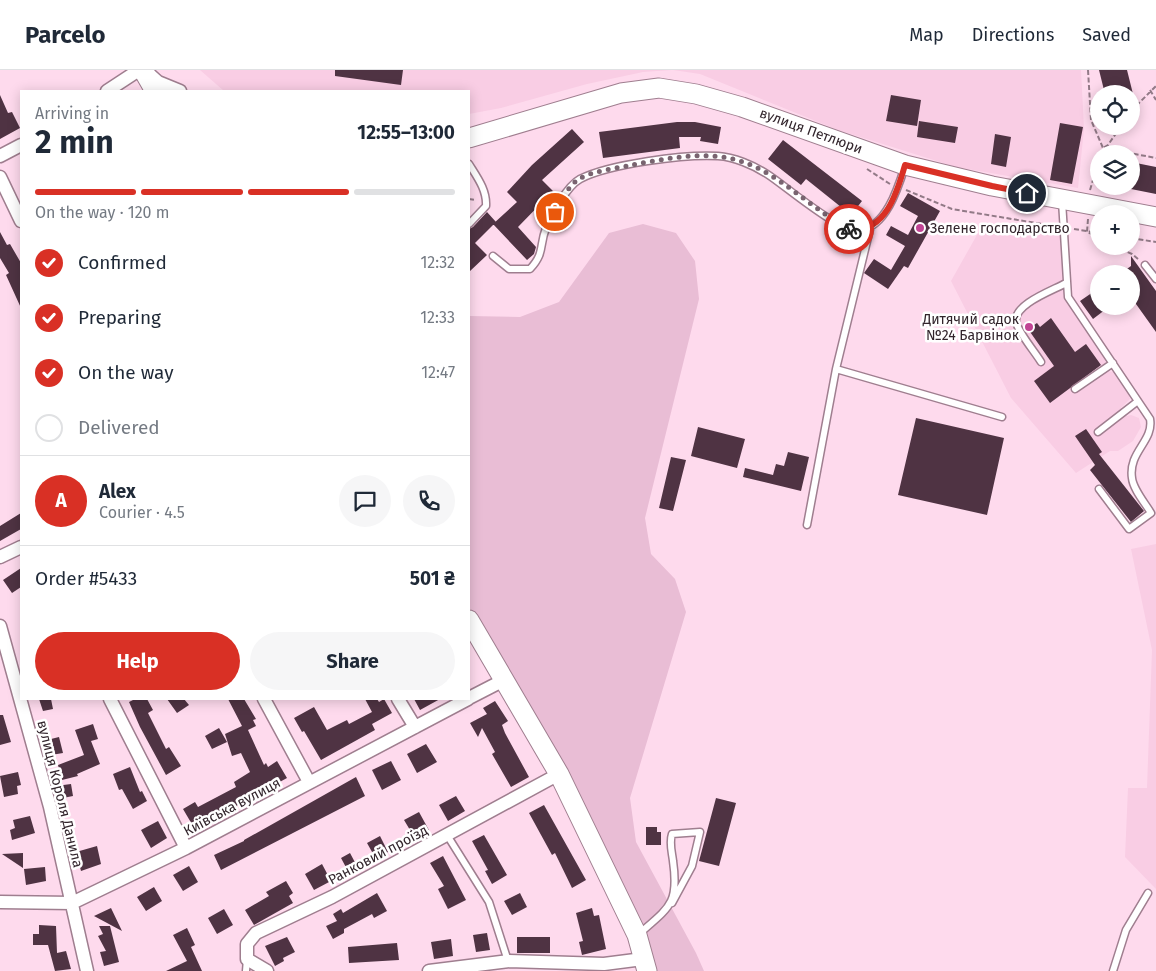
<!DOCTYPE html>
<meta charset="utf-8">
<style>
:root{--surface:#fff;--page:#f6f6f7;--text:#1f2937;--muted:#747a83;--line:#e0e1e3;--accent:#d93025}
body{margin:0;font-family:"Fira Sans",sans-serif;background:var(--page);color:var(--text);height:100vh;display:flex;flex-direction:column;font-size:19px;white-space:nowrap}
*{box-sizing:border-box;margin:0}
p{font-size:16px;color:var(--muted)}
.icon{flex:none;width:28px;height:28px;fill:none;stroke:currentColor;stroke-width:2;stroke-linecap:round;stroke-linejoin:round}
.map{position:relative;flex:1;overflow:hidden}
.side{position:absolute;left:20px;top:20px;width:450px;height:610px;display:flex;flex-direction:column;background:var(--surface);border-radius:0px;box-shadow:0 2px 12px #0003}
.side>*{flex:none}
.controls{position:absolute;left:1090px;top:15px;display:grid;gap:10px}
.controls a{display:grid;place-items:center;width:50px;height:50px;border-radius:50%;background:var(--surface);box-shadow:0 2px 12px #0003;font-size:25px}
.pin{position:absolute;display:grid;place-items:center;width:42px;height:42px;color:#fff;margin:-21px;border:2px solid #fff;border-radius:50%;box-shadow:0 1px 5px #0007}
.courier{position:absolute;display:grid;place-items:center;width:50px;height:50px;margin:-25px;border:4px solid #d93025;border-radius:50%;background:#fff;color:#222;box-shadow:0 1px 6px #0007}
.head em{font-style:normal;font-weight:700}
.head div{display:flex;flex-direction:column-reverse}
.head{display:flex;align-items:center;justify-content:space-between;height:85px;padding:0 15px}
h1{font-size:32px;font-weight:700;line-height:38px}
.bar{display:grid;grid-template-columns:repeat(4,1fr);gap:8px 5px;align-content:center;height:60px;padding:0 15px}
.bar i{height:6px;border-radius:4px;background:var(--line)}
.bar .current{background:var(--accent)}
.bar p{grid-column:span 4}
.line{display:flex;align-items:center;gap:12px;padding:0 15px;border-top:1px solid var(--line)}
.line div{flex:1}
.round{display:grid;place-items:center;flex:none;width:52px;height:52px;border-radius:26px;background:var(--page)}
ol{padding:0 15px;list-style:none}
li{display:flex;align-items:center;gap:15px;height:55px}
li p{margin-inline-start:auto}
li .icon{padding:5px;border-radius:50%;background:var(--accent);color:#fff;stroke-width:4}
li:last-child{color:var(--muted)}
li i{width:28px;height:28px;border:2px solid var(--line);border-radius:50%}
.button{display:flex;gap:10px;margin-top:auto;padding:10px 15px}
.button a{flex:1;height:58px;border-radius:30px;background:var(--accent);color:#fff;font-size:20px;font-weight:700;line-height:58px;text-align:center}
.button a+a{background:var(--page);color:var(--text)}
header{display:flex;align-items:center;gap:30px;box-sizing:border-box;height:70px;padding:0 25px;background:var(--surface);border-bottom:1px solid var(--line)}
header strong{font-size:24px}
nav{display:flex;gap:28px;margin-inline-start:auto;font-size:18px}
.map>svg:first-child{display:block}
.built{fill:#f9cde4}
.green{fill:#e9bdd5}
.building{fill:#4f3343}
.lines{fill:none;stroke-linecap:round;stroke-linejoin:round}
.lane-casing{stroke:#9f7e8f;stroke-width:9}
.street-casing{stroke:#9f7e8f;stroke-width:15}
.secondary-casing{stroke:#9f7e8f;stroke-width:21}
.path{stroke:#927a87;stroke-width:2;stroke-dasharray:5 2.5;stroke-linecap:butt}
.lane{stroke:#fff;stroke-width:6}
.street{stroke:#fff;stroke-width:12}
.secondary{stroke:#fff;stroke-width:19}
.done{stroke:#796470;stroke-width:5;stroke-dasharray:0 9}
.route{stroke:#d93025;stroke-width:6}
.poi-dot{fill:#c14494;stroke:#fff;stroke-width:2}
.labels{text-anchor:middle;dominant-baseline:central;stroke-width:5;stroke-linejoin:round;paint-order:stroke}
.street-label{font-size:14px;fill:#32252c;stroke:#fff}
.poi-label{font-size:14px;fill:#32252c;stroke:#fff;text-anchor:start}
</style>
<header>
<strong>Parcelo</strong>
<nav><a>Map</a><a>Directions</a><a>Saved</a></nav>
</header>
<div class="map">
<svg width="1156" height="901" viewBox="0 0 1156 901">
<rect width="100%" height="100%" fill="#fedaed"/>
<!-- built -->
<path class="built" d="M200,0H672L643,2L587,14L501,38L469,44V21H224Z
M673,0H1081L1084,59L1078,118L956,97L838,60L700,4Z
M982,156L1060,166L1064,196L1062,216L1064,228L1104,285L1106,294L1104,297L1107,301L1114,302L1129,323L1130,329L1121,338L1124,343L1127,346L1131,345L1139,348L1141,357L1133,371L1118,381H1110L1076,403L1011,328L951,211Z
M1156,474V819L1125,787L1128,718H1147L1152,580L1131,479Z"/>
<!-- green -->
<path class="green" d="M643,154L676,163L695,191L699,229L645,448L651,484L675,509L686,542L630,728L636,772L696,883L704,901H656L565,701L469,537V246L520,247L559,232L609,163Z"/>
<!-- building -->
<path class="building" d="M335,0H403L401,15L335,6Z
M1099,0H1127L1133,24H1105Z
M0,25L8,43L12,42L20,58L0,69Z
M891,25L921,30L917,56L886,51Z
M919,51L958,57L955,73L917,67Z
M677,52H695L721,57L718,74L700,71L701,67H679L680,78L603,88L599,62Z
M1060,53L1083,57L1072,114L1050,110Z
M572,59L584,72L542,110L553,121L518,157L536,177L534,184L527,190L493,154L517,132L507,122L532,95Z
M995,64L1011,67L1006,97L991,94Z
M783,70L862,131L851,145L806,109L801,115L768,89Z
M1131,92L1156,97V124L1131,119Z
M908,123L940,141L908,198L904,196L888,219L864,203L874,189L891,200L905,176L886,165L891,156L908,165L918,146L900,136Z
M487,142L496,152L475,173L487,185L469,202V159L473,157Z
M0,162L7,175L10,174L21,193V238L6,205L9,203L0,188Z
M1131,186L1156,221V262L1131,227V204H1120L1131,196Z
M1099,218V236H1110L1093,249L1080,231Z
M1051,248L1075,282L1086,274L1101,295L1050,333L1034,311L1054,296L1028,259L1037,253L1040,257Z
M916,348L1004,368L987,445L898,425Z
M698,357L745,369L737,398L691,386Z
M1086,359L1102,382L1099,384L1144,441L1131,452L1090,400L1095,395L1075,366Z
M788,382L809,387L801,421L743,407L745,398L773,405L776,394L784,396Z
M671,387L686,390L673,441L659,438Z
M21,443V459L0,471V456Z
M21,498V517L12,523L3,510Z
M39,629H51L53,639L43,641Z
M135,629H147L153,640L148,643L166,679L169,677L181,696L166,705L140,657L129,632Z
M167,629H184L189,635L177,643Z
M228,629H244L256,649L253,650L256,656L248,660L264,695L266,693L268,697L277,691L287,708L276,714L275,712L237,732L238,735L222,744L220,741L193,756L183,739L195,732L198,737L236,717L234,712L250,702L241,683L232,686L225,664L242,656Z
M365,629H377L379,632L384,629L392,643L372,654L375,660L321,690L304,661L302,662L294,648L314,637L327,660L347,650L349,654L372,642Z
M414,629H440L420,640Z
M495,631L508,651L502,655L505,663L529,707L511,717L492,684L495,682L482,658L478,667L470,653L487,644L483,638Z
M0,645H3L11,672L0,675Z
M93,654L98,669L91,671L100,694L77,704L78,706L62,710L58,695L84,685L75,660Z
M219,658L227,672L212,679L205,666Z
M59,667L63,683L51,685L50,680H45L43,671Z
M426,674L437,692L417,703L407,684Z
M391,691L401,710L382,720L372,700Z
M130,697L140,722L142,721L147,731L133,739L122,719L119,720L113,704Z
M18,702L21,715L17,716L18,724L4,727L0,706Z
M356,707L365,726L221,800L214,785L244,771V770Z
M71,714L73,726L58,729L56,716Z
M456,726L465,741L448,751L439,735Z
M716,728L736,733L719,796L699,791Z
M544,735L586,810L572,818L555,783L552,785L529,743Z
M419,742L430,762L416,770L404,750Z
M30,746L35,763L12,770L10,760L15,758L13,750Z
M158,751L167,768L151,778L141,760Z
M646,757H657V762H661V775H646Z
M484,765L507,805L492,814L485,801L488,800L472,771Z
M380,766L388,782L376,789L367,773Z
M97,776L101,794L81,801L76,782Z
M23,783V798L2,784Z
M350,783L358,798L349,803L341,788Z
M443,786L466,830L448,839L438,819L444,816L430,793Z
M322,794L331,811L314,820L305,804Z
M189,796L198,812L183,821L173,805Z
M45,797L46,811L26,815L24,799Z
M286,811L293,823L289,826L293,833L254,855L245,840L269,826L266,822Z
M154,817L162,831L146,841L137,827Z
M377,823L387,841L374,848L372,844L344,859V863L333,869L326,856L337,851L333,844L341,839L343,843Z
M520,823L527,837L512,845L504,831Z
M111,838L122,861L94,846Z
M592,838L594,846L599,845L606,879L582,885L579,872L583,871L576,843Z
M224,839L233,855L217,864L208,848Z
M39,855L56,856L57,883L66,881L71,899L55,901L48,875H33V864H39Z
M99,856H110L119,892L104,896L100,882L106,881L98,866L103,864Z
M187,858L195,875L191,877L202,901H166L187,891L173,865Z
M487,863L490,880L476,882L473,865Z
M287,867L295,882L283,888L284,891L275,896L265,876Z
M517,867H550V883H517Z
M451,869L453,886L434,889L431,872Z
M397,873L399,890L349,893L348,877Z"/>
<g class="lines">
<!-- lane casing -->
<g class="lane-casing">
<path id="lane" d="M469,94C477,107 487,120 486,136L469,154
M1062,131L1068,227L1150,349C1154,371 1128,382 1132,408C1133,419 1145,433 1151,443L1129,459L1099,419
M493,186L509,199H530C545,183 539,176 546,158C551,145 567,116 580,109C609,94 685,84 718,86C734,87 753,95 767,104C786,116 839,163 860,160C886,157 898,118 905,96
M1145,195L1156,209
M1041,292C1035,282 1018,262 1016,252C1013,234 1054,220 1066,213
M836,299L1002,347
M1075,319L1113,293
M1098,362L1138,331
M807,455L836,299L871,155
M447,765L489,832L508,891
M640,863C670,837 679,833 673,791C672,782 669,773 672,764L700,762L692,796L672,833
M246,901L247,889
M1113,901L1126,860L1148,823"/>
</g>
<!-- street casing -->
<g class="street-casing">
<path id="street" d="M148,3L158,12L180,21
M107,21L139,0
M0,86L21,75
M0,107L21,151
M0,487L21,477
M0,556L50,737L87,901
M469,628L504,610
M110,629L186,778
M264,629L309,712
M398,629L415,657
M0,832L72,833L186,778L468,629
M267,901L247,889V874L256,863L332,827L559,704
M429,901L509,891L604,894L643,889"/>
</g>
<!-- secondary casing -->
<g class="secondary-casing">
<path id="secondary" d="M143,0L155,21
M469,68L621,23L659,18L696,24L742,37L905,95L992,116L1156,147
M469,550L559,704L637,865L647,901"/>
</g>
<!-- path -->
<path class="path" d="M1088,0L1091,50L1103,78L1101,84
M1150,20L1156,30
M1131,41L1156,16
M1121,56L1108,75L1103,78L1156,88
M867,99L890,114
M906,120L952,139L1054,156
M1090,120L1099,90
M469,129L476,130
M1088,149L1087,162L1099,167
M1074,159L1099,163
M1131,168L1156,172
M1114,176L1132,184L1138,189"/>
<!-- lane -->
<use href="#lane" class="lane"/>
<!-- street -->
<use href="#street" class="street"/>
<!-- secondary -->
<use href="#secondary" class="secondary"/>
</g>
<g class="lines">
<!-- done -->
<path class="done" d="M555,142C561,131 568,116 579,109C593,101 612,99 627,96C664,89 707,79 743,92C781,105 813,140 849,159"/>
<!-- route -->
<path class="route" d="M849,159C885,164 897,123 905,95L992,116L1027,123"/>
</g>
<!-- markers -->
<g class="poi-dot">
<circle cx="920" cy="158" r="5"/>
<circle cx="1029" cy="257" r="5"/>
</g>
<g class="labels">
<!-- street labels -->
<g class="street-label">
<text transform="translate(811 61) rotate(20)">вулиця Петлюри</text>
<text transform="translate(60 724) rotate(76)">вулиця Короля Данила</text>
<text transform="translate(232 737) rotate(-28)">Київська вулиця</text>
<text transform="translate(378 785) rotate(-28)">Ранковий проїзд</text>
</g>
<!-- poi labels -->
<g class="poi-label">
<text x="930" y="158">Зелене господарство</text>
<text x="1019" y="249" text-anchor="end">Дитячий садок<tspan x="1019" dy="16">№24 Барвінок</tspan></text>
</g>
</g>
</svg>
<div class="controls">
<a><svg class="icon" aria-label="locate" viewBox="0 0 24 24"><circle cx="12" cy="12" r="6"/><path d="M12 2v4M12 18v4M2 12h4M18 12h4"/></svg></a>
<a><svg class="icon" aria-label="layers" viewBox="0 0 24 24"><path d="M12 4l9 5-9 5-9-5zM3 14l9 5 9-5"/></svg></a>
<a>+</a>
<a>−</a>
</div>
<div class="pin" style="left:555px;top:142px;background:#ea580c"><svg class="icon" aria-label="bag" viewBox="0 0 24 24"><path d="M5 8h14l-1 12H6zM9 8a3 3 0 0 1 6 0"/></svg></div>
<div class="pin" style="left:1027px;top:123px;background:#1f2937"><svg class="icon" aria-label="home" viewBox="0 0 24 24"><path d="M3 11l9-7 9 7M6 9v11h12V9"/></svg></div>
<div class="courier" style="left:849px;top:159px"><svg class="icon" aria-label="bike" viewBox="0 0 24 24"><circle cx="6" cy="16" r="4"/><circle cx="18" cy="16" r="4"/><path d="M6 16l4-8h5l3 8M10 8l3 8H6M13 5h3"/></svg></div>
<section class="side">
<div class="head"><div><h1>2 min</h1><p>Arriving in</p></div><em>12:55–13:00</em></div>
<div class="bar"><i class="current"></i><i class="current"></i><i class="current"></i><i></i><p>On the way · 120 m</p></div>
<ol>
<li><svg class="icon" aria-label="check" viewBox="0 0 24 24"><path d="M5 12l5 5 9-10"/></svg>Confirmed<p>12:32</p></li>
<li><svg class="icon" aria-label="check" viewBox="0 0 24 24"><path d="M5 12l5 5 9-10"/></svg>Preparing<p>12:33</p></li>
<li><svg class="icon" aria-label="check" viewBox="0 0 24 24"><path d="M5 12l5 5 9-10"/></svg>On the way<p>12:47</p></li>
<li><i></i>Delivered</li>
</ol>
<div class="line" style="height:90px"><b class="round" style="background:var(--accent);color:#fff">A</b><div><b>Alex</b><p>Courier · 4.5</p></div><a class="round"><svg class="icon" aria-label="chat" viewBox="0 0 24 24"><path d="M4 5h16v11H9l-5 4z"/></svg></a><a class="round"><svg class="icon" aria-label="phone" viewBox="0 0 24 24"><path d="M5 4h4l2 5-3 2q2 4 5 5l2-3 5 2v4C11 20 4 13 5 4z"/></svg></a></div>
<div class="line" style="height:65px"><div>Order #5433</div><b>501 ₴</b></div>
<div class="button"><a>Help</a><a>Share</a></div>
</section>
</div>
